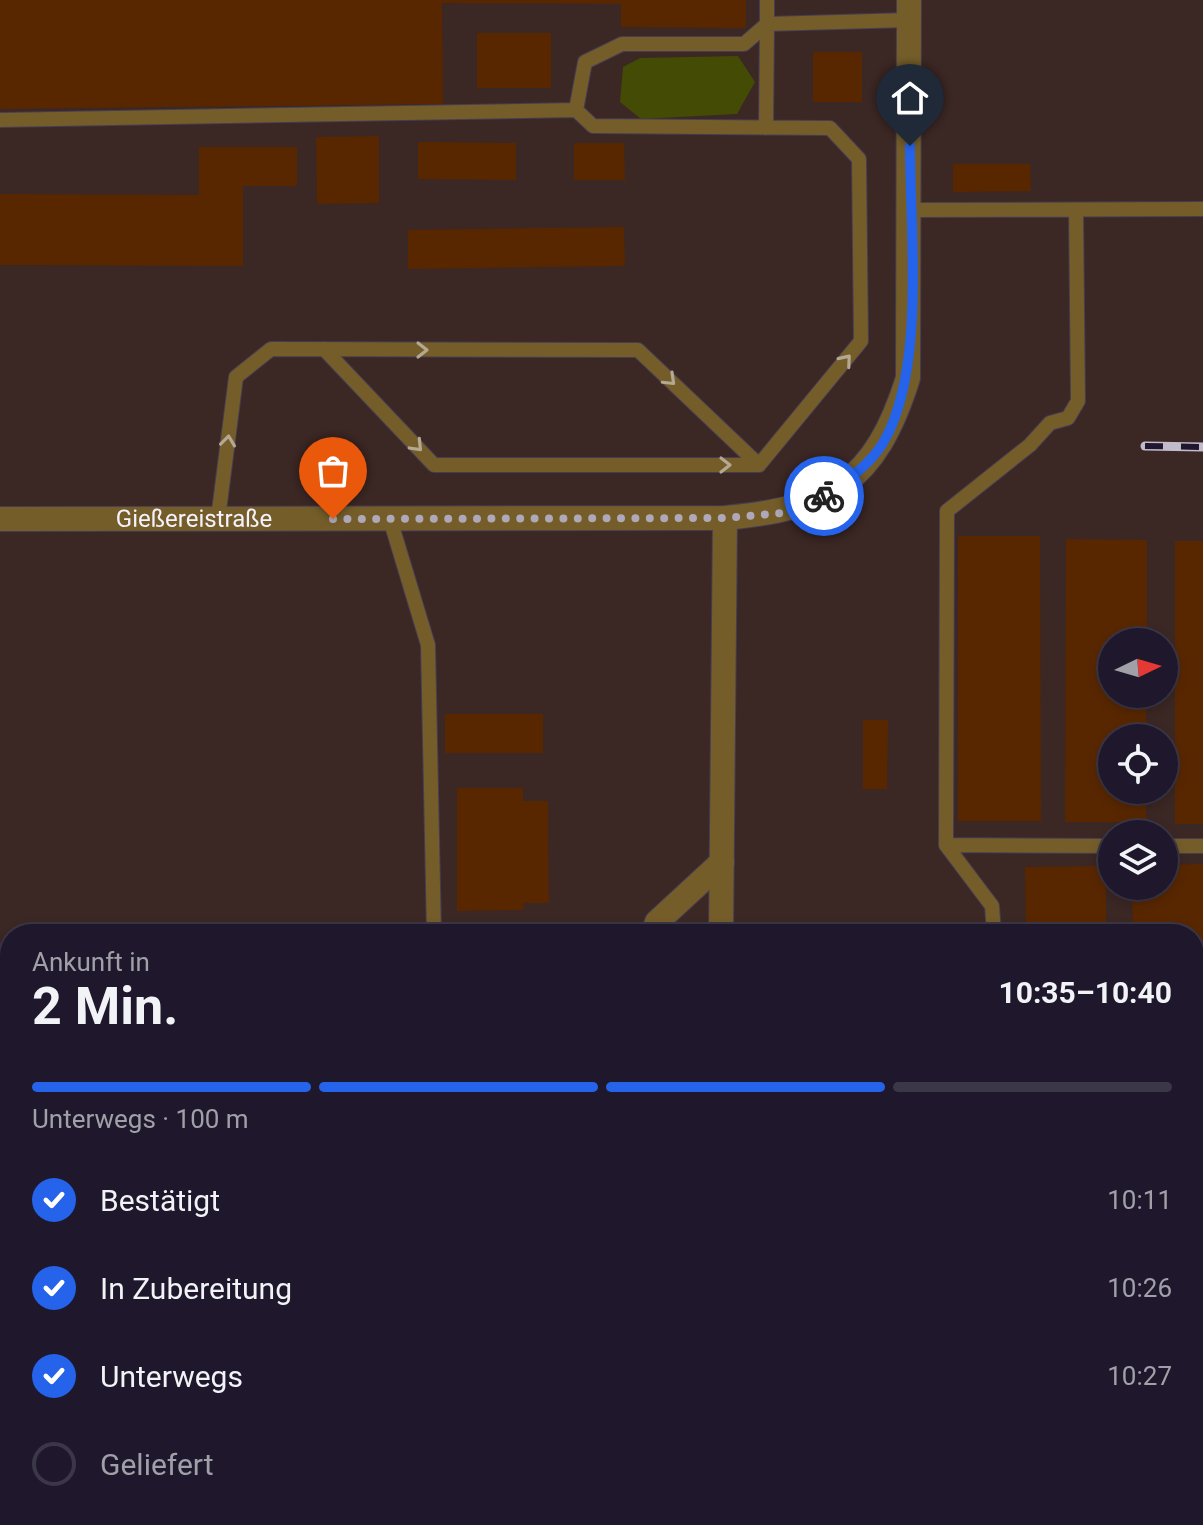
<!DOCTYPE html>
<html lang="de">
<meta charset="utf-8">
<style>
:root{--surface:#1f182c;--page:#2c2538;--text:#f1f3f6;--muted:#a1a0a9;--line:#3c3748;--accent:#2563eb}
body{margin:0;font-family:Roboto,sans-serif;background:var(--page);color:var(--text);height:100vh;display:flex;flex-direction:column;font-size:30px;white-space:nowrap}
*{box-sizing:border-box;margin:0}
p{font-size:26px;color:var(--muted)}
.icon{flex:none;width:44px;height:44px;fill:none;stroke:currentColor;stroke-width:2;stroke-linecap:round;stroke-linejoin:round}
.map{position:relative;flex:1;overflow:hidden}
.side{position:absolute;left:0px;top:924px;width:1204px;height:602px;display:flex;flex-direction:column;background:var(--surface);border-radius:32px 32px 0 0;box-shadow:0 4px 12px #0003,0 0 0 2px var(--line)}
.side>*{flex:none}
.needle{width:52px;rotate:85deg}
.fabs{position:absolute;left:1098px;top:628px;display:grid;gap:16px}
.fabs a{display:grid;place-items:center;width:80px;height:80px;border-radius:50%;background:var(--surface);box-shadow:0 4px 12px #0003,0 0 0 2px var(--line);font-size:40px}
.pin{position:absolute;display:grid;place-items:center;width:68px;height:68px;color:#fff;margin:-82px -34px;border-radius:50% 50% 50% 0;rotate:-45deg;box-shadow:0 0 8px #0007}
.pin .icon{rotate:45deg}
.courier{position:absolute;display:grid;place-items:center;width:80px;height:80px;margin:-40px;border:6px solid #2563eb;border-radius:50%;background:#fff;color:#222;box-shadow:0 2px 10px #0007}
.head em{font-style:normal;font-weight:700}
.head div{display:flex;flex-direction:column-reverse}
.head{display:flex;align-items:center;justify-content:space-between;height:136px;padding:0 32px}
h1{font-size:52px;font-weight:700;line-height:60px}
.bar{display:grid;grid-template-columns:repeat(4,1fr);gap:12px 8px;align-content:center;height:96px;padding:0 32px}
.bar i{height:10px;border-radius:6px;background:var(--line)}
.bar .active{background:var(--accent)}
.bar p{grid-column:span 4}
ol{padding:0 32px;list-style:none}
li{display:flex;align-items:center;gap:24px;height:88px}
li p{margin-inline-start:auto}
li .icon{padding:8px;border-radius:50%;background:var(--accent);color:#fff;stroke-width:4}
li:last-child{color:var(--muted)}
li i{width:44px;height:44px;border:4px solid var(--line);border-radius:50%}
.map>svg:first-child{display:block}
.industrial{fill:#3b2724;fill-rule:evenodd}
.green{fill:#434b05}
.building{fill:#582700}
.lines{fill:none;stroke-linecap:round;stroke-linejoin:round}
.lane-casing{stroke:#463d55;stroke-width:16}
.street-casing{stroke:#463d55;stroke-width:26}
.lane{stroke:#745d29;stroke-width:14}
.street{stroke:#745d29;stroke-width:24}
.rail-casing{stroke:#c0bccb;stroke-width:9}
.rail{stroke:#20162f;stroke-width:6;stroke-dasharray:18;stroke-linecap:butt}
.oneway{stroke:#b4a893}
.done{stroke:#aea8b9;stroke-width:8;stroke-dasharray:0 14.4}
.route{stroke:#2563eb;stroke-width:10}
.labels{text-anchor:middle;dominant-baseline:central;stroke-width:6;stroke-linejoin:round;paint-order:stroke}
.street-label{font-size:24px;fill:#f5f2fd;stroke:#20162f}
</style>
<div class="map">
<svg width="1203" height="1525" viewBox="0 0 1203 1525">
<rect width="100%" height="100%" fill="#29203a"/>
<!-- industrial -->
<path class="industrial" d="M0,0H1203V1486H1194V934H10V1430H0ZM1112,642H1164V694H1112ZM1112,738H1164V790H1112ZM1112,834H1164V886H1112Z"/>
<!-- green -->
<path class="green" d="M738,56L755,82L737,114L641,119L620,102L623,67L640,58Z
M1194,1489H1203V1525H1013V1516H1194Z
M221,1516H694L702,1525H228Z"/>
<!-- building -->
<path class="building" d="M0,0H746V28L621,27V4L442,3L443,104L0,109Z
M477,33H551V88H477Z
M813,52H862V102H813Z
M379,136V203L317,204L316,137Z
M418,142L516,143V180L418,179Z
M574,143H624L625,180H574Z
M199,147H297V186H243V266L0,265V194L199,195Z
M953,164H1030L1031,191L953,192Z
M624,227L625,266L408,269V230Z
M958,536H1040L1041,821H958Z
M1066,539L1147,540V642H1112V694H1146V738H1112V790H1146V822H1065Z
M1175,541H1203V824H1175Z
M445,714H543V753H445Z
M863,720H888L887,789H863Z
M457,788H523V801H548L549,903H524L523,910L457,911Z
M1203,864V1151H1194V934H1133L1132,886H1164V865Z
M1106,866V934H1026L1025,867Z
M0,1122H10V1259H0Z
M1194,1182H1203V1465H1194Z"/>
<g class="lines">
<!-- lane casing -->
<g class="lane-casing">
<path id="lane" d="M767,0V24L909,20
M576,110L585,62L622,44H744L767,24
M0,120L576,110L593,126L830,128L859,159L861,341L759,465L638,350L271,349L236,377L218,519
M766,128L767,24
M910,210L1203,209
M324,349L434,465H759
M390,519L428,645L434,934
M946,845L1112,846
M1164,846H1203
M994,934L992,906L946,845L947,511L1030,445L1050,423L1068,418L1078,401L1076,210
M0,1099H10
M1194,1168H1203
M0,1271H10
M722,1516L729,1525
M994,1525V1516"/>
</g>
<!-- street casing -->
<g class="street-casing">
<g id="street">
<path id="s1" d="M0,519L725,518C831,508 875,483 908,378L909,0"/>
<path d="M653,934L657,922L722,862"/>
<path d="M721,934L725,518"/>
<path d="M0,1441H10"/>
<path d="M187,1516L194,1525"/>
</g>
</g>
<!-- lane -->
<use href="#lane" class="lane"/>
<!-- street -->
<use href="#street" class="street"/>
<!-- rail casing -->
<g class="rail-casing">
<path id="rail" d="M1145,446L1203,447"/>
</g>
<!-- rail -->
<use href="#rail" class="rail"/>
</g>
<!-- one-way arrows -->
<defs><path id="oneway-chevron" d="M-2-3.5L2.5 0L-2 3.5" fill="none" stroke-width="1.6" stroke-linecap="round" stroke-linejoin="round" transform="scale(2)"/></defs>
<g class="oneway">
<use href="#oneway-chevron" transform="translate(422 350)"/>
<use href="#oneway-chevron" transform="translate(846 360) rotate(-50)"/>
<use href="#oneway-chevron" transform="translate(670 380) rotate(44)"/>
<use href="#oneway-chevron" transform="translate(228 441) rotate(-83)"/>
<use href="#oneway-chevron" transform="translate(417 446) rotate(46)"/>
<use href="#oneway-chevron" transform="translate(725 465)"/>
</g>
<g class="lines">
<!-- done -->
<path class="done" d="M333,519L725,518L782,513L824,496"/>
<!-- route -->
<path class="route" d="M824,496C846,481 869,466 883,443C926,370 910,232 910,146"/>
</g>
<g class="labels">
<!-- street labels -->
<g class="street-label">
<text stroke="none"><textPath href="#s1" startOffset="194">Gießereistraße</textPath></text>
</g>
</g>
</svg>
<div class="fabs">
<a><svg class="needle" viewBox="-14 -14 28 28"><path d="M0-13l5 13h-10z" fill="#e53935"/><path d="M0 13l5-13h-10z" fill="#a1a0a9"/></svg></a>
<a><svg class="icon" aria-label="locate" viewBox="0 0 24 24"><circle cx="12" cy="12" r="6"/><path d="M12 2v4M12 18v4M2 12h4M18 12h4"/></svg></a>
<a><svg class="icon" aria-label="layers" viewBox="0 0 24 24"><path d="M12 4l9 5-9 5-9-5zM3 14l9 5 9-5"/></svg></a>
</div>
<div class="pin" style="left:333px;top:519px;background:#ea580c"><svg class="icon" aria-label="bag" viewBox="0 0 24 24"><path d="M5 8h14l-1 12H6zM9 8a3 3 0 0 1 6 0"/></svg></div>
<div class="pin" style="left:910px;top:146px;background:#1f2937"><svg class="icon" aria-label="home" viewBox="0 0 24 24"><path d="M3 11l9-7 9 7M6 9v11h12V9"/></svg></div>
<div class="courier" style="left:824px;top:496px"><svg class="icon" aria-label="bike" viewBox="0 0 24 24"><circle cx="6" cy="16" r="4"/><circle cx="18" cy="16" r="4"/><path d="M6 16l4-8h5l3 8M10 8l3 8H6M13 5h3"/></svg></div>
<section class="side">
<div class="head"><div><h1>2 Min.</h1><p>Ankunft in</p></div><em>10:35–10:40</em></div>
<div class="bar"><i class="active"></i><i class="active"></i><i class="active"></i><i></i><p>Unterwegs · 100 m</p></div>
<ol>
<li><svg class="icon" aria-label="check" viewBox="0 0 24 24"><path d="M5 12l5 5 9-10"/></svg>Bestätigt<p>10:11</p></li>
<li><svg class="icon" aria-label="check" viewBox="0 0 24 24"><path d="M5 12l5 5 9-10"/></svg>In Zubereitung<p>10:26</p></li>
<li><svg class="icon" aria-label="check" viewBox="0 0 24 24"><path d="M5 12l5 5 9-10"/></svg>Unterwegs<p>10:27</p></li>
<li><i></i>Geliefert</li>
</ol>
</section>
</div>
